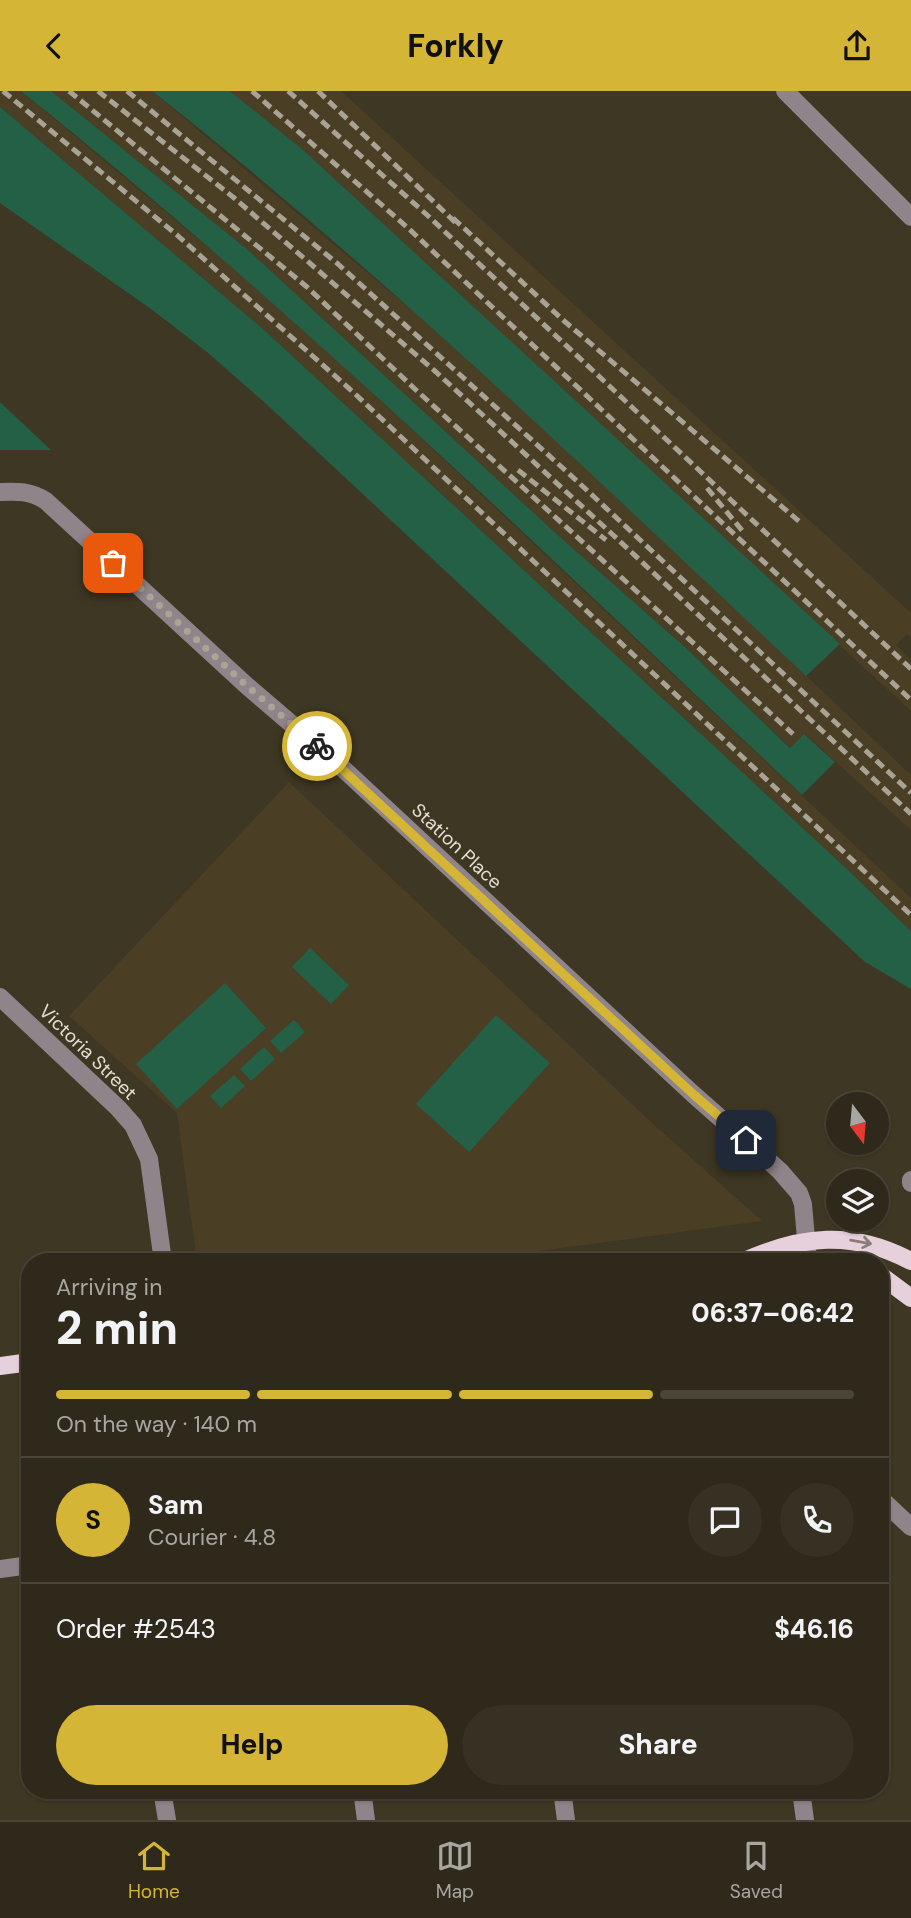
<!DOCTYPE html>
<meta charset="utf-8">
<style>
:root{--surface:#2e291a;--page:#363123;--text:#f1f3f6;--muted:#a7a6a2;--line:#494539;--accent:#d5b535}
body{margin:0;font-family:"DM Sans",sans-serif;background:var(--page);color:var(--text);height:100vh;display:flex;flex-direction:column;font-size:26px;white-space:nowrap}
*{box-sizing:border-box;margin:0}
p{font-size:23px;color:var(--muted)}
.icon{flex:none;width:38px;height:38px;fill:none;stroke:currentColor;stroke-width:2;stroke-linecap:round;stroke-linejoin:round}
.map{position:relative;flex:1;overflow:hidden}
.side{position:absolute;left:21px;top:1162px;width:868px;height:546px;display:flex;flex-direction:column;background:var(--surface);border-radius:28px;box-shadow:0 2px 5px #0004,0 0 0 2px var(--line)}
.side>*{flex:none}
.needle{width:46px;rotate:164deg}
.controls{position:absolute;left:826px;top:1001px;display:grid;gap:14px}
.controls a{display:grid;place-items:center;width:63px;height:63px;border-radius:50%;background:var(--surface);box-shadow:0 2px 5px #0004,0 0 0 2px var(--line);font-size:35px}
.pin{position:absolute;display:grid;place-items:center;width:60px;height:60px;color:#fff;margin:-30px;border-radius:14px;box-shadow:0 4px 10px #0006}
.courier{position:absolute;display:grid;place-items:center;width:70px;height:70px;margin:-35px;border:5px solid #d5b535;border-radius:50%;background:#fff;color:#222;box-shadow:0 2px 9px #0007}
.overview em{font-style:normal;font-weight:800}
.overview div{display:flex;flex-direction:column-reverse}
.overview{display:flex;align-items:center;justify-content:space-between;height:119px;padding:0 35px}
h1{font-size:46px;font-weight:800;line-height:52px}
.bar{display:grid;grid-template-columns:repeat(4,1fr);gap:10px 7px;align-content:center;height:84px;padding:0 35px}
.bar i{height:9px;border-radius:5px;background:var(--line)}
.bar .current{background:var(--accent)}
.bar p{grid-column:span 4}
.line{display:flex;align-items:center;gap:18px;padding:0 35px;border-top:2px solid var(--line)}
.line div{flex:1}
.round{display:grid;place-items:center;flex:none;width:74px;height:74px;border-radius:37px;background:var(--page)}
.action{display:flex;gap:14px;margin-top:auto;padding:14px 35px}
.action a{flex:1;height:80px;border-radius:42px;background:var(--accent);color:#111;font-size:28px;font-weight:800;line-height:80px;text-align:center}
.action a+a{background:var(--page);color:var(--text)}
header{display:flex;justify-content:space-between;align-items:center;height:91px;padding:0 35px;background:var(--accent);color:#111;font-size:32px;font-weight:800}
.tab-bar{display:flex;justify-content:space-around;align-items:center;height:98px;border-top:2px solid var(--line);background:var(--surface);font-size:19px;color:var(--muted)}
.tab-bar a{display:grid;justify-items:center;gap:4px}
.tab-bar .current{color:var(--accent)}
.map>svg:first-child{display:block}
.built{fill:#4a3f25}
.green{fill:#236046}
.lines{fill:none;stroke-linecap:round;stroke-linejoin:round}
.minor{stroke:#8f8489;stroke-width:18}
.major{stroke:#e6d0db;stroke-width:18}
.rail{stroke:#a8a394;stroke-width:5;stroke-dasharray:10 5;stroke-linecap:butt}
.oneway{stroke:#8a7c76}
.done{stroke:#aaa495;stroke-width:7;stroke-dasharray:0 12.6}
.route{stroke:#d5b535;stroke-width:9}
.labels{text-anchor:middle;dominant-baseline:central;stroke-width:5;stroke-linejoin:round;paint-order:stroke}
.street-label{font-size:19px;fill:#e4dfd3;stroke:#3e3723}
</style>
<header><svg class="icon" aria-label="back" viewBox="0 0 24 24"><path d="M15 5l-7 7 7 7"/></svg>Forkly<svg class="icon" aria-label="share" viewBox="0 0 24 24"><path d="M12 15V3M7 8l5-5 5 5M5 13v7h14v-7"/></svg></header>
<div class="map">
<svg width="911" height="1729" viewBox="0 0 911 1729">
<rect width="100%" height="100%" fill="#3e3723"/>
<!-- built -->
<path class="built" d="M0,0H21L228,173L343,274L911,807V840L847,778L262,237L0,16Z
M51,0H152L407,215L564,355L911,684V739L805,643L791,657L686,557L560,446L248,159Z
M230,0H341L911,522V546L907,543L896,554L911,569V620L302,58Z
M289,691L651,1031L762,1130L457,1171H197L177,1022L69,925Z"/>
<!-- green -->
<path class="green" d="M21,0H51L248,159L560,446L686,557L790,657L804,643L835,671L802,704C547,464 295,219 21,0Z
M152,0H230L302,58L840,553L806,585C593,385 382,181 152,0Z
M0,16L262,237L847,778L911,840V898L865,871L264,311L207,261L151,218L0,112Z
M0,311L51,359H0Z
M310,857L349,894L331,913L292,876Z
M225,892L266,937L177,1018L136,973Z
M496,924L550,972L469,1061L416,1013Z
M294,929L305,941L281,962L270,950Z
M264,956L275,968L251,990L240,978Z
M234,984L245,995L221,1017L210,1005Z"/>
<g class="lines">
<!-- minor -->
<path class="minor" d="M785,0L911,126
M0,401C17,400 31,400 46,410L246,594L337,672L693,1003L780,1080L799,1102L803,1113L808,1171
M0,906L118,1017L133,1034L149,1068L163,1171
M911,1089V1092
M880,1407L911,1436
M0,1478L30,1474
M162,1699L167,1729
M362,1699L366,1729
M562,1699L566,1729
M801,1699L805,1729"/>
<!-- major -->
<path class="major" d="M742,1171C802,1144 852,1139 911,1170
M880,1184L911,1207
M0,1275L30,1271"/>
<!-- rail -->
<path class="rail" d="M3,0L177,144L353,301L911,824
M69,0L307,196L416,299L793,643
M98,0L233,106L436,281L612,443L911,723
M127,0L338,173L577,390L911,702
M252,0L408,137L911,609
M288,0L426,123L911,578
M318,0L457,133
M453,127L563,229L801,432
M518,379L606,449
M707,397L745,443"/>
</g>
<!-- one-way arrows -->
<defs><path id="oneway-shaft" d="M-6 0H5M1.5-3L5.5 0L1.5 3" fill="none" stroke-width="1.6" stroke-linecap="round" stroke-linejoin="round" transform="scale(1.75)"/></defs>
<use class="oneway" href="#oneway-shaft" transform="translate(861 1151) rotate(10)"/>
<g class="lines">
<!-- done -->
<path class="done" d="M113,472L246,594L317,655"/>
<!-- route -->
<path class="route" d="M317,655L693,1003L746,1049"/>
</g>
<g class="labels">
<!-- street labels -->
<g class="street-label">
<text transform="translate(457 755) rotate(43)">Station Place</text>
<text transform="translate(88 961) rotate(44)">Victoria Street</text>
</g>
</g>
</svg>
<div class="controls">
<a><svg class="needle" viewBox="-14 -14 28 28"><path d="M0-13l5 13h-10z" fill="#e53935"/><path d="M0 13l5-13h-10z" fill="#a7a6a2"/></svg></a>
<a><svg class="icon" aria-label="layers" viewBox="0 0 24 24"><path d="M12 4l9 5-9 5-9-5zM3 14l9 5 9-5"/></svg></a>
</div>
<div class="pin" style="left:113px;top:472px;background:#ea580c"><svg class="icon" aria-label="bag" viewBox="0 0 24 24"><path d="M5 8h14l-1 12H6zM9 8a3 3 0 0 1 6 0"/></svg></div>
<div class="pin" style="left:746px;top:1049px;background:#1f2937"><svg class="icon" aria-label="home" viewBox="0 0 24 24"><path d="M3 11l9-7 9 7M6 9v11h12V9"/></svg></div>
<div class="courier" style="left:317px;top:655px"><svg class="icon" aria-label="bike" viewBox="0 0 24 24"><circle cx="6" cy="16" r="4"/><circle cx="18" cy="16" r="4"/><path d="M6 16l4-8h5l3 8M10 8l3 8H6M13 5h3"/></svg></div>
<section class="side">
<div class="overview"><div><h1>2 min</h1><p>Arriving in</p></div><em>06:37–06:42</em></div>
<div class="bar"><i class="current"></i><i class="current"></i><i class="current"></i><i></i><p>On the way · 140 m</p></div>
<div class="line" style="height:126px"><b class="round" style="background:var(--accent);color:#111">S</b><div><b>Sam</b><p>Courier · 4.8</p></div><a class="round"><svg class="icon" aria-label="chat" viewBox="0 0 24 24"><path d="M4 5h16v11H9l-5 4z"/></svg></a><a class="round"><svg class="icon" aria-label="phone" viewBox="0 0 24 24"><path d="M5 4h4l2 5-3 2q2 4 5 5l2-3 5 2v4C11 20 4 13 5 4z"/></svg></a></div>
<div class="line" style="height:91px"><div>Order #2543</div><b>$46.16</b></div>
<div class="action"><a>Help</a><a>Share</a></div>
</section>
</div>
<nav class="tab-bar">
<a class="current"><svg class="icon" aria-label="home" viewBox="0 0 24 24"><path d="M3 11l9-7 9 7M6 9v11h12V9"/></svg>Home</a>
<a><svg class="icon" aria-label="map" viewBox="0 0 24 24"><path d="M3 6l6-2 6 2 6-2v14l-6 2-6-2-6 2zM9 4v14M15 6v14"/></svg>Map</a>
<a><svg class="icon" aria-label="saved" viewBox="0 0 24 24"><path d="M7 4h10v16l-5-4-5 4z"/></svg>Saved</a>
</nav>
